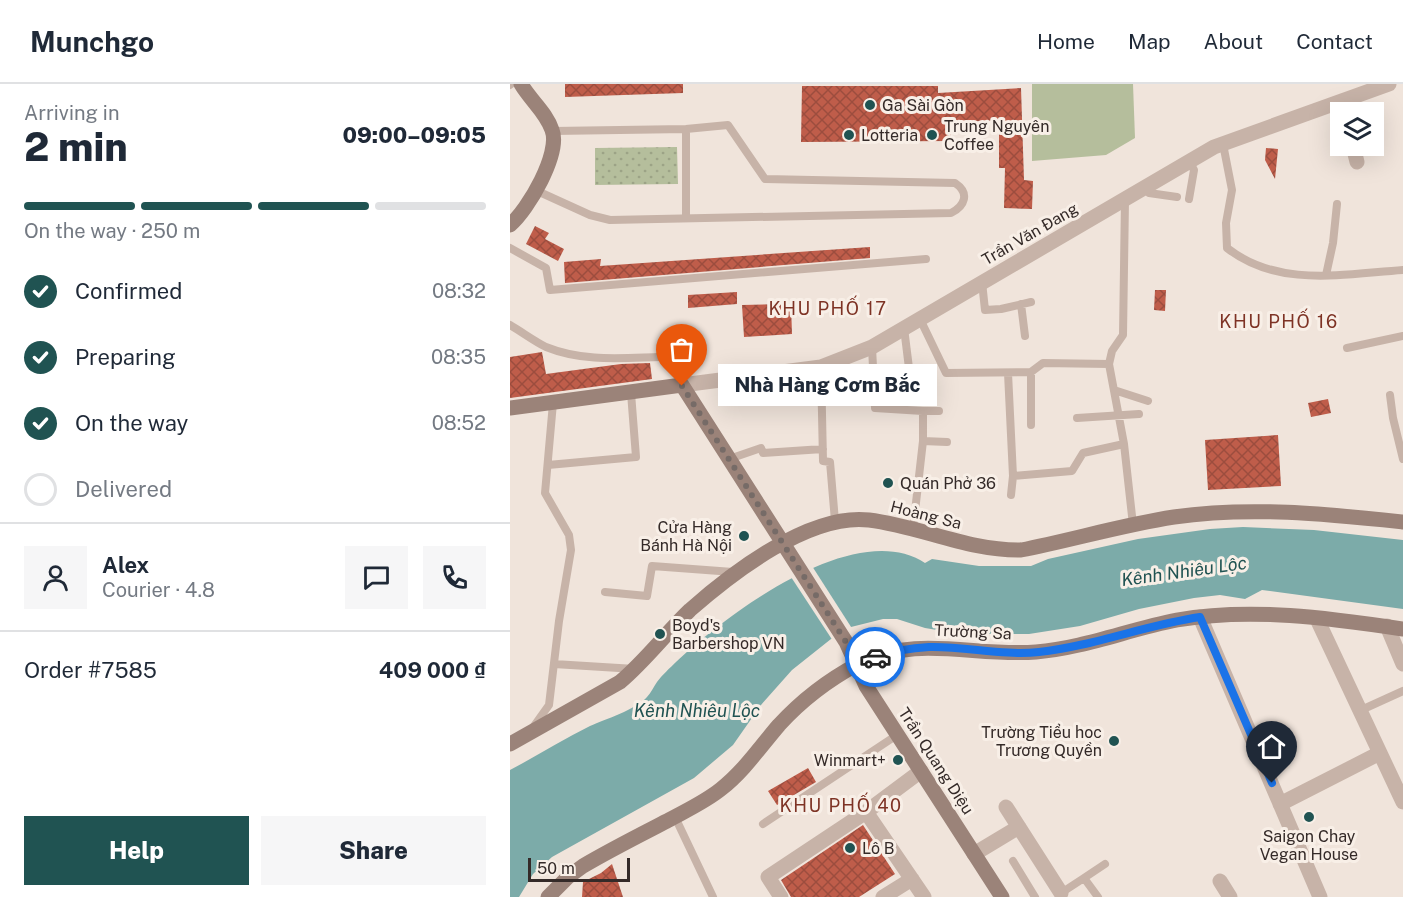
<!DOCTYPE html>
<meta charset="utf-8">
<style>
:root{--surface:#fff;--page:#f6f6f7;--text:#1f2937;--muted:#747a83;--line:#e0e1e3;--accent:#205352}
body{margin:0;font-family:"Public Sans",sans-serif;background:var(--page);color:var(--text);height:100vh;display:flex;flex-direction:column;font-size:22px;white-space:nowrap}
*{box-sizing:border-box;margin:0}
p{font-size:20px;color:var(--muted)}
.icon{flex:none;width:33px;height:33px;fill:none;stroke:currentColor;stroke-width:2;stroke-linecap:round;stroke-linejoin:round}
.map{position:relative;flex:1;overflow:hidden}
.sheet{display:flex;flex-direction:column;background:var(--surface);width:510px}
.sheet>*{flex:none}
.fabs{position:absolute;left:820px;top:18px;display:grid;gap:12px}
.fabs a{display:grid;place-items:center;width:54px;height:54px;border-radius:0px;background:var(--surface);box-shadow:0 6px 24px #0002;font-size:30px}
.scale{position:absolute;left:18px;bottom:15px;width:102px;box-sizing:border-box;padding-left:6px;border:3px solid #342a28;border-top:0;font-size:16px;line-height:21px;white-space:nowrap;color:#342a28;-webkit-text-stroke:4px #f8efe7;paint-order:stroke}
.pin{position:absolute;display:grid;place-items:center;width:51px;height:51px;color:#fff;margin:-62px -26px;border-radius:50% 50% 50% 0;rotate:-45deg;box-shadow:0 0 6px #0007}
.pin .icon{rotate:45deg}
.courier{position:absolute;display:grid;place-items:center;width:60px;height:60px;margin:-30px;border:4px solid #1a73e8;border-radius:50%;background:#fff;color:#222;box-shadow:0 2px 8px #0007}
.bubble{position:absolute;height:42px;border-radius:0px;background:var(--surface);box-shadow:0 6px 24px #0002;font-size:20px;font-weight:800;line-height:42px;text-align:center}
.head em{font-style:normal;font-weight:800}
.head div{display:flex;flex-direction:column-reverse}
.head{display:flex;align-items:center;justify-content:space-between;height:102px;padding:0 24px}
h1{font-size:39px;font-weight:800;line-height:45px}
.bar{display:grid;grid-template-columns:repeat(4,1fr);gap:9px 6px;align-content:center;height:72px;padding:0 24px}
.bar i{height:8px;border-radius:4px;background:var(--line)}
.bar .active{background:var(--accent)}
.bar p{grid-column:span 4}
.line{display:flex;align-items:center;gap:15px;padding:0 24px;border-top:2px solid var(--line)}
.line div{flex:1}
.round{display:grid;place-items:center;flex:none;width:63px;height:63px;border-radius:0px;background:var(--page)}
ol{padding:0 24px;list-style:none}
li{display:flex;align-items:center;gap:18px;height:66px}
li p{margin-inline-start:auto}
li .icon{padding:6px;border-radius:50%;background:var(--accent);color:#fff;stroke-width:4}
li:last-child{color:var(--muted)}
li i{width:33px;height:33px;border:3px solid var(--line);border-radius:50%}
.cta{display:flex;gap:12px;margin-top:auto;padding:12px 24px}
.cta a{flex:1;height:69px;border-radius:0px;background:var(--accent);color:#fff;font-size:24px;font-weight:800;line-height:69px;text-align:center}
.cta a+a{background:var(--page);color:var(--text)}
header{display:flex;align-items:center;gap:36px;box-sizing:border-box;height:84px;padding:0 30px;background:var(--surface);border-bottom:2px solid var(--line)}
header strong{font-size:28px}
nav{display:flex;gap:33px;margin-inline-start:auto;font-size:21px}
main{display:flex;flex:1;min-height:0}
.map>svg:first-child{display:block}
.green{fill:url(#green-dots)}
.pitch{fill:#b5be9c}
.water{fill:#7caba9}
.pier{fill:#f0e4db}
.building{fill:url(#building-cross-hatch)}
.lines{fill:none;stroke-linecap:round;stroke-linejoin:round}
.lane{stroke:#c7b3a8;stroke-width:8}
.street{stroke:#c7b3a8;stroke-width:15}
.secondary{stroke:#9b8379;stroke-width:15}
.done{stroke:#766b67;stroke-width:6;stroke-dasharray:0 10.8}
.route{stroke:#1a73e8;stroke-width:8}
.poi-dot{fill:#205352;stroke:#f8efe7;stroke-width:2}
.labels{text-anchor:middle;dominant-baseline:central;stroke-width:6;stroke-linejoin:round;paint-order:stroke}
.poi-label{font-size:16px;fill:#342a28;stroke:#f8efe7;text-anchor:start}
.street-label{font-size:16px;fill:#342a28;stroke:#f8efe7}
.neighbourhood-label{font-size:18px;letter-spacing:1.5px;fill:#7e3325;stroke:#f8efe7}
.water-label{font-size:18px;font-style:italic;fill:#205352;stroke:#f8efe7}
</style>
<header>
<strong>Munchgo</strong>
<nav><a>Home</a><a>Map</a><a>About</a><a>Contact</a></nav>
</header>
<main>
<section class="sheet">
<div class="head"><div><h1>2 min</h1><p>Arriving in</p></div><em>09:00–09:05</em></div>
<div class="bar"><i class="active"></i><i class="active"></i><i class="active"></i><i></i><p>On the way · 250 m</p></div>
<ol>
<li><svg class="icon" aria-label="check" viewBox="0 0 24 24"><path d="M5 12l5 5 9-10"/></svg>Confirmed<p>08:32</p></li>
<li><svg class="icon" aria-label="check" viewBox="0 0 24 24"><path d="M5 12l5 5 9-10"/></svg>Preparing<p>08:35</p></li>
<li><svg class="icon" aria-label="check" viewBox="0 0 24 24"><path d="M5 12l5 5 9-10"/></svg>On the way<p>08:52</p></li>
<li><i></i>Delivered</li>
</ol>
<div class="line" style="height:108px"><a class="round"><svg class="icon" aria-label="person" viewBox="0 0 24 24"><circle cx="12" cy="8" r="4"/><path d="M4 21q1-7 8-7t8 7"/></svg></a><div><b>Alex</b><p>Courier · 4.8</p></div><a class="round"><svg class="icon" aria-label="chat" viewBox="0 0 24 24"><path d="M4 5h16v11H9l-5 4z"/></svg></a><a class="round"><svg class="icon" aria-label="phone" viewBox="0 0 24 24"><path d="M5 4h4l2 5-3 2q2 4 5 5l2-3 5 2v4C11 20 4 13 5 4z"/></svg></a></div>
<div class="line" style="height:78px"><div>Order #7585</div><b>409 000 ₫</b></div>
<div class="cta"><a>Help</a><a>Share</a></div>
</section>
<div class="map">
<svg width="893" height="813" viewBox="0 0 893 813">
<defs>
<pattern id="green-dots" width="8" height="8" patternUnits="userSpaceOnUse" patternTransform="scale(1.5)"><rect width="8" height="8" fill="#b5be9c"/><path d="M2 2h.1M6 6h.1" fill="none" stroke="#9ca386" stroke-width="1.8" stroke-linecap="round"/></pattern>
<pattern id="building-cross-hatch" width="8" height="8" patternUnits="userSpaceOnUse" patternTransform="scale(1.5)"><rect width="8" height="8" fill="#bf5d4a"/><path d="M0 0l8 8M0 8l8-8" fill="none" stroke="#9c4d3e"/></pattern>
</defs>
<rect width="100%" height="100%" fill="#f0e4db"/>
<!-- green -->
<path class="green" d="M167,63L168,100L85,101V64Z"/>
<!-- pitch -->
<path class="pitch" d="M522,0H623L625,54L596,71L522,77Z"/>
<!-- water -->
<path class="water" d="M733,443L804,446L893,456V525L752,506L735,515L710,511L684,514L629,525L570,542L519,550H468L439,548L415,544L387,535H373L341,543L321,555L282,586L251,621L223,661L184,694L42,773L23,790L9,813H0V686C27,672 53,655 80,642C96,635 125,626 137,613C141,609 144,602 147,598C152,591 160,584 166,578C216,531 345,433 415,479L422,475L469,482H521L538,475L628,455L700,445Z"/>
<!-- pier -->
<path class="pier" d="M302,482L343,546L323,557L281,493Z"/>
<!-- building -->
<path class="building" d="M55,0H173V9L55,13Z
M292,2H428V9L511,4L514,96L523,97L522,125L494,124L495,84H489V36L441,39V57L291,58Z
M756,64L768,65L765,95L755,76Z
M25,142L39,149L35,155L54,165L48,177L16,160Z
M360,163V174L55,199L54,178L91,175L90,182Z
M645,206H656L655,227L644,226Z
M227,208V220L178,224V211Z
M281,220L282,250L234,253L232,221Z
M32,268L36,290L111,280L140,279L142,295L0,314V273Z
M818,315L821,329L801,333L798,319Z
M768,351L771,402L698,406L695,356Z
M298,684L306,698L267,721L258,707Z
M353,741L385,790L349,813H281L271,796Z
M102,780L113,813H72L73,798L91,789Z"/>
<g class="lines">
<!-- lane -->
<path class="lane" d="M0,1L1,0
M176,45V134
M713,60L722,106L716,139L717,164C768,204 833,190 893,186
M679,77L684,86L679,115
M635,103L639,109L667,113
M25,106L80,131L100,136L441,129C455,122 460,109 445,99L255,95L218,41L176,45L43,47
M615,116L613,251L602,267L599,280L614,360L623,441
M0,164L36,184L40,206L416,175
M816,191L823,159L827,120
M472,198L475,226L491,225L521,218
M511,220L515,252
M410,235L436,289L521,288L533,279L599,280
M0,241C12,248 24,257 36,263C73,278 111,274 150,273
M394,244L400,292
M362,263L365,324L413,327V357L403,445
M837,264L893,252
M311,283L313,377L320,378L325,437
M521,288V341
M498,289L503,392L501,411
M604,306L638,317
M880,311L883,334L893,375
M413,327H429
M567,334L629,330
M413,357L437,358
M219,375L251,364L253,369L313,365
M38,381L126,373L121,309
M503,392L562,387L573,369L614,360
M95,508L137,512L142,482L223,488
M44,580L125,585
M849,627L893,607
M24,642L39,621L49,537L61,466L59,451L35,409L43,319
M165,733L203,813
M253,740L387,651
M503,777L525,813
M574,794L595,780
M551,809L574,794L588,813"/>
<!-- street -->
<path class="street" d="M843,62L847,78
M172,301L311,283L362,263L704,63L879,0
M690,533L810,813
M807,535L893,718
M877,542L893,580
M770,720L870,669
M496,723L551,809
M356,728L414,813
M464,770L509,743
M710,797L720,813
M271,813L258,793L356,728L411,687
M373,813L402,795"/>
<!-- secondary -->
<path class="secondary" d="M0,141C18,126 51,69 42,46C36,28 21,17 11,0
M0,324L172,301L336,558L356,602L492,813
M0,660L110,598C136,576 156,549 180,526C223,488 300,429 359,436C410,442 458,467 511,466C562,456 612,441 664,433C740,422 816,430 893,438
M38,813L58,793L73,782C100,766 128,752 157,737C175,727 195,718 211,705C234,687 250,663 269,641C291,617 318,596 348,580C405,550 465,573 526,568C574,564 620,545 667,536C741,523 819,534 893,545"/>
</g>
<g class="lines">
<!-- done -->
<path class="done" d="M172,302L336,558L346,581L365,573"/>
<!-- route -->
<path class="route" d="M365,573C383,567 400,564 419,563C456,562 492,572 529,568C583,562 636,541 690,533L762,699"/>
</g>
<!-- markers -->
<g class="poi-dot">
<circle cx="360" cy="21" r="6"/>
<circle cx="339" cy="51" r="6"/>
<circle cx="422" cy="51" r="6"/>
<circle cx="378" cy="399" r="6"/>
<circle cx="234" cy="452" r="6"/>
<circle cx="150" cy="550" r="6"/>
<circle cx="604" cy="657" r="6"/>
<circle cx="388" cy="676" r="6"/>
<circle cx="799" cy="733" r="6"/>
<circle cx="340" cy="764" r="6"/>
</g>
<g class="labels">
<!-- poi labels -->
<g class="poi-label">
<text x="372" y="21">Ga Sài Gòn</text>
<text x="434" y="42">Trung Nguyên<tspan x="434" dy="18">Coffee</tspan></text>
<text x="351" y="51">Lotteria</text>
<text x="390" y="399">Quán Phở 36</text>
<text x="222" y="443" text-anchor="end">Cửa Hàng<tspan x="222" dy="18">Bánh Hà Nội</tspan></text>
<text x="162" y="541">Boyd's<tspan x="162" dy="18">Barbershop VN</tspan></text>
<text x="592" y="648" text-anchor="end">Trường Tiểu học<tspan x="592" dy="18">Trương Quyền</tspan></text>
<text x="376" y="676" text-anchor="end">Winmart+</text>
<text x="799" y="752" text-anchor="middle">Saigon Chay<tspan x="799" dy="18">Vegan House</tspan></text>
<text x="352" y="764">Lô B</text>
</g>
<!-- street labels -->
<g class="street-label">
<text transform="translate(520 150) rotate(-30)">Trần Văn Ðang</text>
<text transform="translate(416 431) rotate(14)">Hoàng Sa</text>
<text transform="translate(463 548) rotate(3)">Trường Sa</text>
<text transform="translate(426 677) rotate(57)">Trần Quang Diệu</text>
</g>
<!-- neighbourhood labels -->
<g class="neighbourhood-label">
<text x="318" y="224">KHU PHỐ 17</text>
<text x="769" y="237">KHU PHỐ 16</text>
<text x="331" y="721">KHU PHỐ 40</text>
</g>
<!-- water labels -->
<g class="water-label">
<text transform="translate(674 487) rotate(-8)">Kênh Nhiêu Lộc</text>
<text x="187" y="626">Kênh Nhiêu Lộc</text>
</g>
</g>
</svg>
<div class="fabs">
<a><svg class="icon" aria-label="layers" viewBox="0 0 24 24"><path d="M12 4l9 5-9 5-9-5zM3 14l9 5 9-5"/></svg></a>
</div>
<div class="scale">50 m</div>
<div class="pin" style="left:172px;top:302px;background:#ea580c"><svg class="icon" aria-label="bag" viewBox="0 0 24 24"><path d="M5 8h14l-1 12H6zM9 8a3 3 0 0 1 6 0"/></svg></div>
<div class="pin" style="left:762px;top:699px;background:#1f2937"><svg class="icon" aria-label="home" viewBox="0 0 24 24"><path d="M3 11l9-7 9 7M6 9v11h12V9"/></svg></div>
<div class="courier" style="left:365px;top:573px"><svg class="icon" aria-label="car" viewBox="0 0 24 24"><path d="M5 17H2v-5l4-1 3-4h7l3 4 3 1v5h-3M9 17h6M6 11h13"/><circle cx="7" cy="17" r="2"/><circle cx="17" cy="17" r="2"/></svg></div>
<div class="bubble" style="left:208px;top:280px;width:219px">Nhà Hàng Cơm Bắc</div>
</div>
</main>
